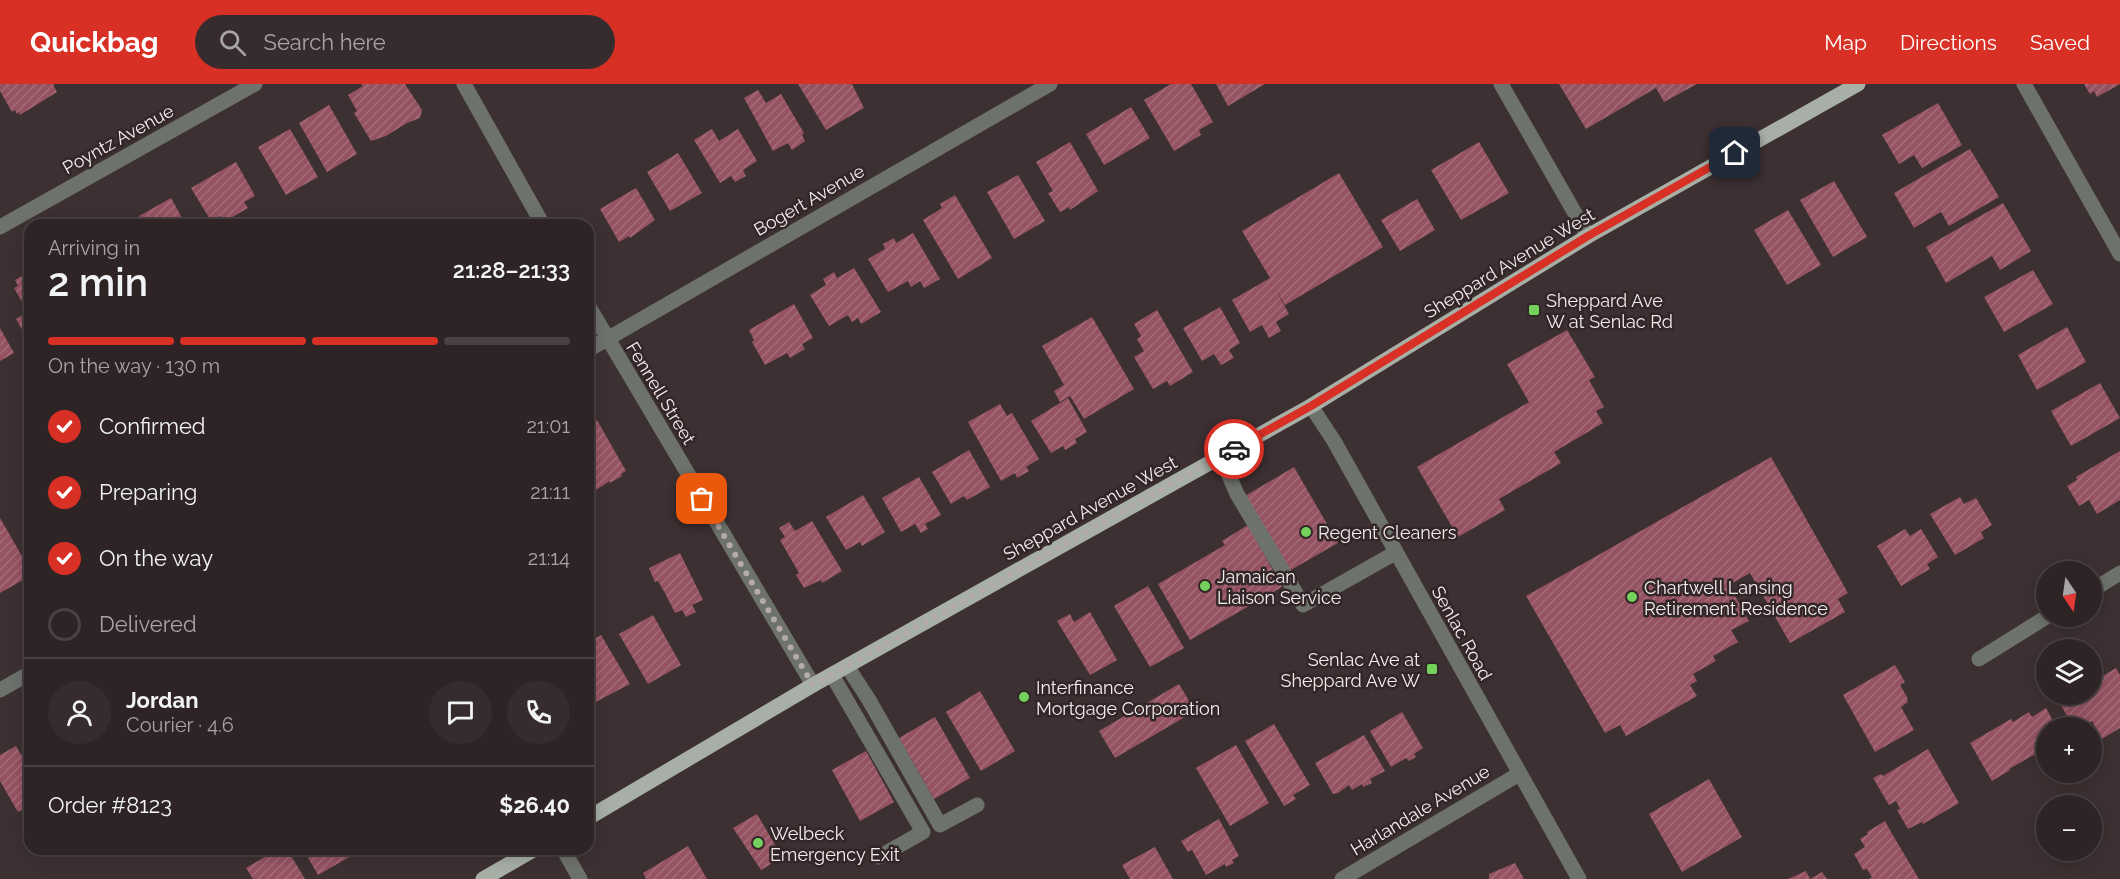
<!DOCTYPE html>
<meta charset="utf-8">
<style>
:root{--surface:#2e2426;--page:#362c2e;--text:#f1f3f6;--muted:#a7a4a7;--line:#494143;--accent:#d93025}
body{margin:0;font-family:Raleway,sans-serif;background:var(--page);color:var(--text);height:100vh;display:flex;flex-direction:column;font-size:22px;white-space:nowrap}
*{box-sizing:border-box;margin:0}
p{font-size:20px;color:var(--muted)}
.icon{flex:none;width:33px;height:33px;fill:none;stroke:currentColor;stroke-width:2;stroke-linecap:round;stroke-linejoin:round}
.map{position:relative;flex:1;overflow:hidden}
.panel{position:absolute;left:24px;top:135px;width:570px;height:636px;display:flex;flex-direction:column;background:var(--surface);border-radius:18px;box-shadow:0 3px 15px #0003,0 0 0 2px var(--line)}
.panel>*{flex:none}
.needle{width:39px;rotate:167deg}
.fabs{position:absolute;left:2036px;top:477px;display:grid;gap:12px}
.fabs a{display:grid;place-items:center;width:66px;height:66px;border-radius:50%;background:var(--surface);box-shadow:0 3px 15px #0003,0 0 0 2px var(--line);font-size:30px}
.pin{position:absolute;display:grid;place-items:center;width:51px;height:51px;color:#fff;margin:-26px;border-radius:12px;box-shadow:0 3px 9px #0006}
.courier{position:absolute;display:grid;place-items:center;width:60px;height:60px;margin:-30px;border:4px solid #d93025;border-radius:50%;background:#fff;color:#222;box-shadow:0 2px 8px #0007}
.headline em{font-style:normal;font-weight:600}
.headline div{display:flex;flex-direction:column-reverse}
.headline{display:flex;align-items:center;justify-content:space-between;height:102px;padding:0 24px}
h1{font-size:39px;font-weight:600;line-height:45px}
.bar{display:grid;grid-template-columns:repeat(4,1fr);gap:9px 6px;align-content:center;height:72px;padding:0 24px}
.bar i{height:8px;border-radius:4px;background:var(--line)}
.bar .active{background:var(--accent)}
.bar p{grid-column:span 4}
.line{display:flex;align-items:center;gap:15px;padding:0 24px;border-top:2px solid var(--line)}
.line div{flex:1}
.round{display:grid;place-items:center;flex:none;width:63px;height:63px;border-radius:32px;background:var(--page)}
ol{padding:0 24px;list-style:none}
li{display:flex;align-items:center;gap:18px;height:66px}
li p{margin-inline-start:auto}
li .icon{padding:6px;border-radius:50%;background:var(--accent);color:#fff;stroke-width:4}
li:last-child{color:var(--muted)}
li i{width:33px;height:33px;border:3px solid var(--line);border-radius:50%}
header{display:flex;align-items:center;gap:36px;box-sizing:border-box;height:84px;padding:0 30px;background:var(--accent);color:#fff}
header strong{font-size:28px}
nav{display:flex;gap:33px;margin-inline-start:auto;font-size:21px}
.search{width:420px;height:54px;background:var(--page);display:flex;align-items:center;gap:15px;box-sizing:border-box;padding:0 21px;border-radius:33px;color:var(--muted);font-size:22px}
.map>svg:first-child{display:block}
.building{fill:url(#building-hatch)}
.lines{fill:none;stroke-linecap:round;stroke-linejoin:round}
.minor{stroke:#6e726d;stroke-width:15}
.major{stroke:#a7afa6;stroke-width:15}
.done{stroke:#b4aaac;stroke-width:6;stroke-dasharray:0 10.8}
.route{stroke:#d93025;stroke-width:8}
.poi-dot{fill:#74d25c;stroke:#322628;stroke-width:2}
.labels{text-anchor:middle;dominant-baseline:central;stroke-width:5;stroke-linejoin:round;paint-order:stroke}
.street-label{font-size:18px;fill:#f4ebed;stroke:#322628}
.poi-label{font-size:18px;fill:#f4ebed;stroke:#322628;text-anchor:start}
</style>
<header>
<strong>Quickbag</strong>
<div class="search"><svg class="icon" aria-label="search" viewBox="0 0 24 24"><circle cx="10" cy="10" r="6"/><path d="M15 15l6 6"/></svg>Search here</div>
<nav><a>Map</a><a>Directions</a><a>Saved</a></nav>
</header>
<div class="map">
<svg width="2120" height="795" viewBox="0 0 2120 795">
<defs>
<pattern id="building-hatch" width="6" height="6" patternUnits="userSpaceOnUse" patternTransform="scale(1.5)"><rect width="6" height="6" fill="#955362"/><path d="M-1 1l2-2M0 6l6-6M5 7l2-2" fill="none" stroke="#a46c79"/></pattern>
</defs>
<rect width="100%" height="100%" fill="#3d3032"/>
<!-- building -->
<path class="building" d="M0,0H53L57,8L20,31L19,28L17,30L15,26L12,28L0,7Z
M361,0H405L422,26L420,34L407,39L386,52L371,57L354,29L357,27L348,11L363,2Z
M798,0H852L864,24L826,46Z
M1171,0H1191L1213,38L1199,46L1201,51L1174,67L1144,16Z
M1216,0H1265L1228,22Z
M1559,0H1697L1664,18L1656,4L1586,45Z
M2084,0H2120L2097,13L2094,7L2090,10Z
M758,6L766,19L781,10L804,49L802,51L805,57L792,66L788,59L773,67L744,14Z
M1938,19L1962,61L1922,84L1914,71L1899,80L1882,51Z
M329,21L357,70L327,88L299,39Z
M1131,23L1150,54L1104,81L1086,50Z
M290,45L318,93L286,111L258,63Z
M712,45L719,57L738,45L757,77L743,86L746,92L735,98L731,92L720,99L694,56Z
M1070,58L1098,107L1070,126L1069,123L1060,128L1048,109L1053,107L1036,78Z
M1479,58L1509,109L1461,136L1431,86Z
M1970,65L1999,113L1949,142L1941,128L1914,144L1894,109Z
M678,69L702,109L670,127L647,88Z
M236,78L255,112L244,118L248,124L224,138L220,132L211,137L191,104Z
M1339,89L1383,163L1285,221L1276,206L1289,230L1276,238L1281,247L1269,254L1262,241L1250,248L1232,216L1270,194L1242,147Z
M1018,91L1045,137L1014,155L987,108Z
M1834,97L1867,153L1833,173L1800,116Z
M636,104L655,136L630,154L629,152L619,158L600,125Z
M955,111L992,174L958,195L923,136L942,124L940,120Z
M171,114L186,141H144L139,132Z
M1417,115L1435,146L1400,167L1381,136Z
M2003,119L2031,167L2000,186L1992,172L1946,199L1926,163Z
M1788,126L1821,181L1787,201L1754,146Z
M913,149L940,195L924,204L920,197L911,203L908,197L888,208L868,175L885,165L883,160L894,154L896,159Z
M854,184L881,228L861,240L858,234L852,238L848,231L829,242L810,211L826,201L823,195L834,188L837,194Z
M2033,186L2053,220L2004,248L1984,213Z
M27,189L30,193V260L16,235L28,228L14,204L18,202L15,196Z
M794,220L813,254L802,260L805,265L790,274L787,269L765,281L752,258L754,256L749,246Z
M1220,223L1240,259L1229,266L1234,274L1221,281L1214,270L1202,277L1183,244Z
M1157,226L1193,288L1170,302L1167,297L1153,305L1134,273L1144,267L1137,255L1141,252L1134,240Z
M1092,233L1134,305L1084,335L1070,312L1060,318L1054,307L1064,301L1042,262Z
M2067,243L2086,278L2037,306L2018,271Z
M0,244L14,269L0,277Z
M1567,246L1595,293L1589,296L1604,323L1596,327L1603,339L1554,368L1561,379L1499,415L1505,426L1458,453L1417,383L1529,318L1507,280Z
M2100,299L2120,334L2071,362L2051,327Z
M1068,314L1087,348L1075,355L1077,359L1065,366L1063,362L1051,369L1031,337Z
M1000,320L1007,332L1012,329L1039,375L1026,383L1029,387L1017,394L1015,389L1001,397L968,338Z
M592,334L594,338L597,336L626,387L621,390L622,392L610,399V397L588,411V336Z
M969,366L990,403L967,416L964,412L951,420L932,388Z
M2120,367V416L2097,430L2089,416L2079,422L2067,402L2077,396L2076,393Z
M1771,373L1848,509L1838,515L1845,528L1790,559L1750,489L1729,501L1749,537L1731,546L1738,558L1713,572L1716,577L1693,590L1697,597L1690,601L1697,612L1626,652L1620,641L1605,649L1526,512Z
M1294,383L1338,459L1289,487L1245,412Z
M919,393L941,431L925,440L928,445L921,449L915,440L901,448L882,414Z
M863,411L885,448L862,462L860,458L846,466L826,433Z
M1960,413L1964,420L1976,414L1992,441L1981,448L1984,454L1955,471L1930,430Z
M0,434L30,486V492L0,509Z
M812,437L842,487L822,499L821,496L804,504L796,491L799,489L780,456L785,453L779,444L789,438L795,447Z
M1248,441L1282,503L1190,556L1158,500L1225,461L1222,457Z
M1905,445L1910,452L1921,445L1938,473L1927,480L1930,485L1901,502L1877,462Z
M680,469L703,516L692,521L696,528L686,533L682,526L675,529L665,509L658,497L655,498L649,484Z
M1148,502L1184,564L1150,583L1114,522Z
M1090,528L1117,576L1090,591L1057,537L1070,530L1074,538Z
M653,531L681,581L648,600L619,550Z
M601,551L630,600L588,622V559Z
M1895,581L1905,598L1900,601L1908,615L1907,616L1908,618L1901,623L1914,646L1875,668L1843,611Z
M2116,584L2120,591V644L2102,655L2092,637L2080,644H2074L2056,613L2060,610H2091V592L2098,588L2101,593Z
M1179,600L1195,627L1115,674L1099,647Z
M980,607L1015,667L981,687L946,628Z
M2046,624L2057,644H2046V664L2009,685L2010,686L1992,697L1970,659L2011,635L2013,638L2029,628L2032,633Z
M1402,628L1423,664L1414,670L1416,673L1409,677L1406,674L1391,683L1370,647Z
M935,633L970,694L934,715L899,654Z
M1274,640L1310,701L1293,711L1296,715L1284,722L1245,657Z
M1364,651L1385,687L1370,695L1372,699L1363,703L1362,700L1352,706L1349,701L1338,709L1333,710L1315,679Z
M1236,661L1269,719L1230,742L1196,684Z
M16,662L30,686V721L18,728L0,697V671Z
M1928,665L1959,719L1923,740L1922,738L1908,745L1897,726L1900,725L1896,717L1889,721L1873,694L1881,690L1883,692Z
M866,667L894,718L860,737L832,686Z
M1709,695L1742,753L1682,788L1649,730Z
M757,730L782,773L761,786L733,744Z
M1219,735L1239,772L1232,776L1234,779L1226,783L1225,780L1206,791L1192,766L1188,768L1181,757Z
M1885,737L1891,748L1919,795H1869L1872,793L1867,785L1863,786L1854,770L1865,763L1860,755L1868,750L1867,748Z
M688,762L707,795H646L643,789Z
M1155,763L1173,795H1130L1122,781Z
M278,765H287L305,795H253L246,784Z
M303,765H350L353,771L318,791Z
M1515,779L1524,795H1489V790Z
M1806,787L1810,795L1822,788L1827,795H1788Z"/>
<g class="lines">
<!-- minor -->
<path class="minor" d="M464,0L543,141
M1501,0L1588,152
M2024,0L2120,170
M0,143L255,0
M588,221L813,601
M588,266L1050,0
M1311,322L1334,357L1579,795
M1221,373L1237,410L1303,521L1395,469
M2091,507L2120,489
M1979,575L2048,532
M847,582L869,616L940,741L977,721
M832,591L923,748L879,773
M0,606L30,589
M563,765L580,795
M1342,795L1519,690"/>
<!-- major -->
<path class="major" d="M588,734L813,601L1311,322L1588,152L1858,0
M483,795L535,765"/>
</g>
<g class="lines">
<!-- done -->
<path class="done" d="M702,415L813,601L1234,365"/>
<!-- route -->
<path class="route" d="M1234,365L1311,322L1588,152L1735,69"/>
</g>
<!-- markers -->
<g class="poi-dot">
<rect x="1528" y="220" width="12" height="12" rx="3"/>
<circle cx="1306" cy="448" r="6"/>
<circle cx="1205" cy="502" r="6"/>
<circle cx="1632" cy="513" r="6"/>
<rect x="1426" y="579" width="12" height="12" rx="3"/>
<circle cx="1024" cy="613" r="6"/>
<circle cx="758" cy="759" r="6"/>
</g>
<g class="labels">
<!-- street labels -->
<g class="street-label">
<text transform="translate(118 55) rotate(-29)">Poyntz Avenue</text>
<text transform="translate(809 116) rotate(-30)">Bogert Avenue</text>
<text transform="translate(1509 179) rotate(-31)">Sheppard Avenue West</text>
<text transform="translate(661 309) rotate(59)">Fennell Street</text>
<text transform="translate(1090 424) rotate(-29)">Sheppard Avenue West</text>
<text transform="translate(1462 549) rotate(61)">Senlac Road</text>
<text transform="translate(1420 726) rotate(-31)">Harlandale Avenue</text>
</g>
<!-- poi labels -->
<g class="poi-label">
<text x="1546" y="216">Sheppard Ave<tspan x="1546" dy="21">W at Senlac Rd</tspan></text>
<text x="1318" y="448">Regent Cleaners</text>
<text x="1217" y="492">Jamaican<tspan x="1217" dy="21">Liaison Service</tspan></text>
<text x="1644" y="503">Chartwell Lansing<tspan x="1644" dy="21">Retirement Residence</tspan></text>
<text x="1420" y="575" text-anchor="end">Senlac Ave at<tspan x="1420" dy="21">Sheppard Ave W</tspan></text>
<text x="1036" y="603">Interfinance<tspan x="1036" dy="21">Mortgage Corporation</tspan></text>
<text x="770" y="749">Welbeck<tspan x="770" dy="21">Emergency Exit</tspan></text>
</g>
</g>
</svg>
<div class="fabs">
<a><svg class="needle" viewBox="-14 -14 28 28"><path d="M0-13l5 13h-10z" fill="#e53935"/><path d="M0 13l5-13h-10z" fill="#a7a4a7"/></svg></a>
<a><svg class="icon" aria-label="layers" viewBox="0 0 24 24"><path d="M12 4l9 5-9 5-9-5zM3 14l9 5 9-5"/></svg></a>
<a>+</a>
<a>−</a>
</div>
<div class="pin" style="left:702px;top:415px;background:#ea580c"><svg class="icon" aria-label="bag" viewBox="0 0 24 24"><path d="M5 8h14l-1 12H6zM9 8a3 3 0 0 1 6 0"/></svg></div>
<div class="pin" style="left:1735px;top:69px;background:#1f2937"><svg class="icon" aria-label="home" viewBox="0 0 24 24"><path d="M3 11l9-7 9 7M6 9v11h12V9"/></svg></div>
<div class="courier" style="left:1234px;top:365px"><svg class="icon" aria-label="car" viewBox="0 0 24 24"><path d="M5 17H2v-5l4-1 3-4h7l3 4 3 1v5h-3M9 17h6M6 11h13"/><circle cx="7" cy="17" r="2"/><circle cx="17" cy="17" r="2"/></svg></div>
<section class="panel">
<div class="headline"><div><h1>2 min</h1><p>Arriving in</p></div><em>21:28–21:33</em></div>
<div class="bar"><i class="active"></i><i class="active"></i><i class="active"></i><i></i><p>On the way · 130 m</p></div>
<ol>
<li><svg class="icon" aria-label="check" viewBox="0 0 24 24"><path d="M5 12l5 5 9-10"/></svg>Confirmed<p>21:01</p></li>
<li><svg class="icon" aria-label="check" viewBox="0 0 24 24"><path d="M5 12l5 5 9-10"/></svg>Preparing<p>21:11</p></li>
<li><svg class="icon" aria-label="check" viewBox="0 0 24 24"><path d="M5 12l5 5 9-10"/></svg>On the way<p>21:14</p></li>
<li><i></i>Delivered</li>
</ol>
<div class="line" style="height:108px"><a class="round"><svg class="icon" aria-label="person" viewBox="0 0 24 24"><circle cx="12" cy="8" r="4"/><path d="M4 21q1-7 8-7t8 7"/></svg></a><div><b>Jordan</b><p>Courier · 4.6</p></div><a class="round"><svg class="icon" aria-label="chat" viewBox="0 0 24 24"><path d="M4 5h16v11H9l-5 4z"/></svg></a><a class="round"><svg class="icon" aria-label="phone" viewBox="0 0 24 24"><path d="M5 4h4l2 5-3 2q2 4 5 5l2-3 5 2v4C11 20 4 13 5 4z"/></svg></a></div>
<div class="line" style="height:78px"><div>Order #8123</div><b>$26.40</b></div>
</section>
</div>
